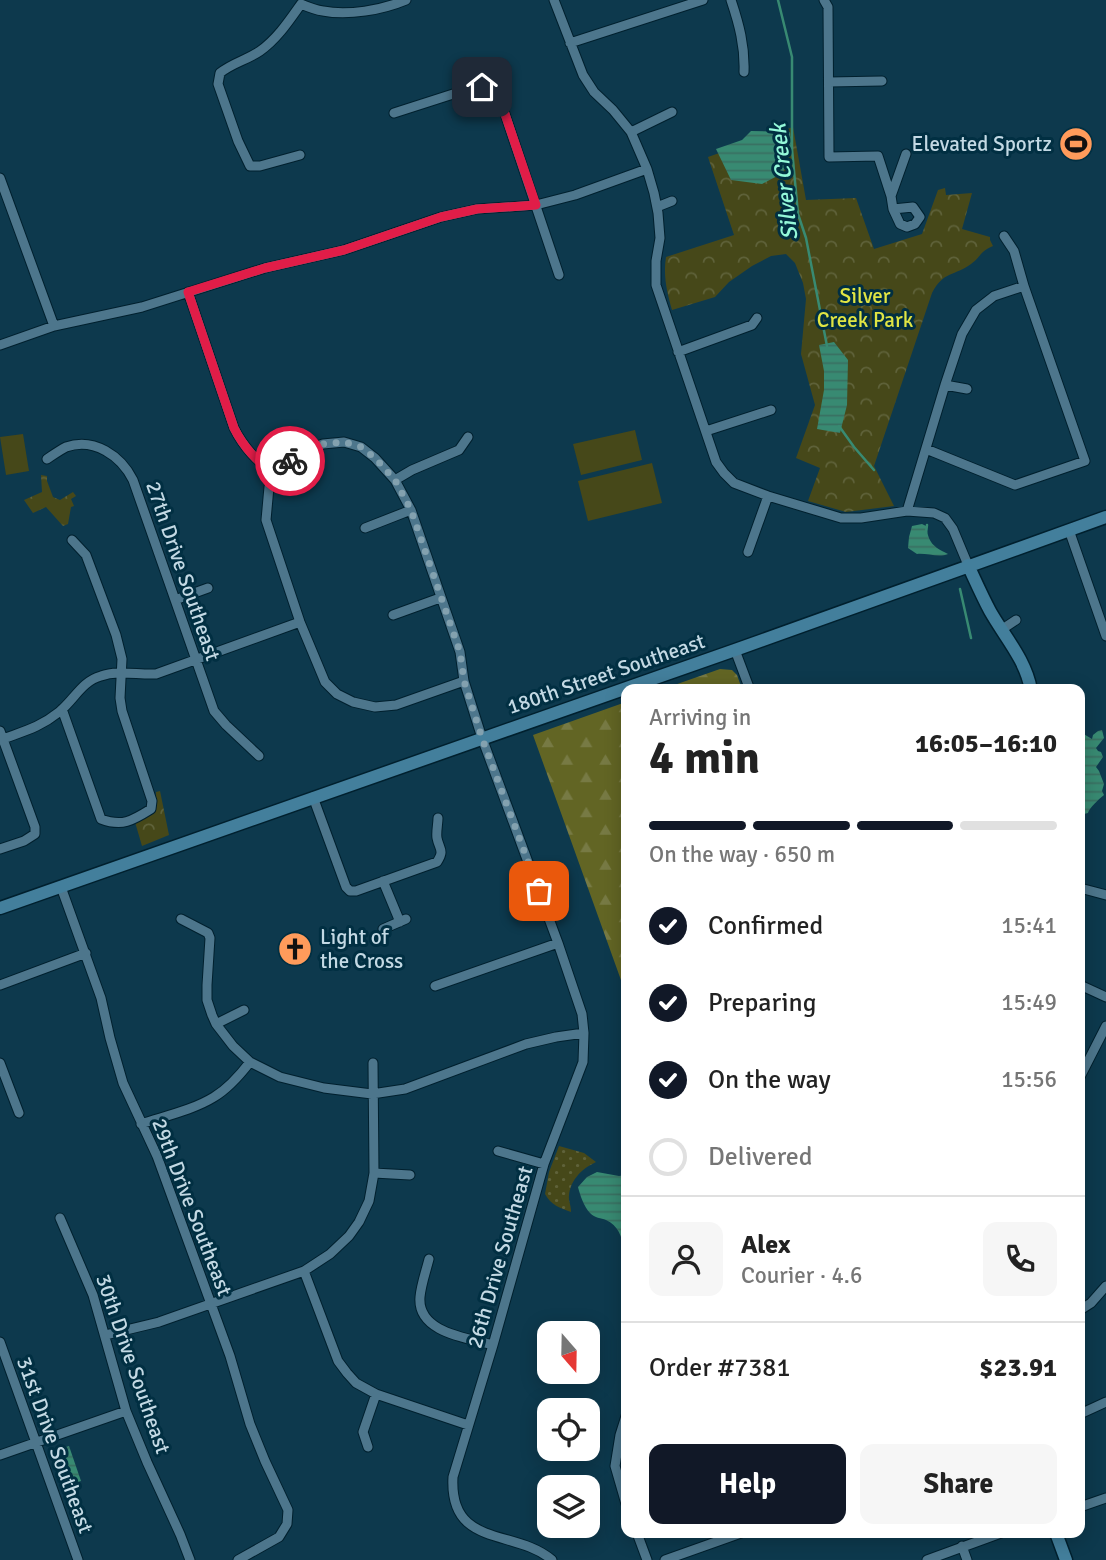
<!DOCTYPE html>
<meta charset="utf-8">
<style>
:root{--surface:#fff;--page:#f6f6f6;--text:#222;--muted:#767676;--line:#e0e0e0;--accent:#111827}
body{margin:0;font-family:Signika,sans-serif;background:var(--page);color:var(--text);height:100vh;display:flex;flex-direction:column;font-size:26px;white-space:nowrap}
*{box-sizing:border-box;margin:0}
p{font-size:23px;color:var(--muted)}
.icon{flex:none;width:38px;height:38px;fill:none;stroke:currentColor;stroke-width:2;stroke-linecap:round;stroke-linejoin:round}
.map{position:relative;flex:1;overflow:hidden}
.side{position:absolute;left:621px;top:684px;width:464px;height:854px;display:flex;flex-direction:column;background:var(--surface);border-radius:14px;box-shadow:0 4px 18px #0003}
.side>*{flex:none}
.needle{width:46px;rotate:160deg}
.tools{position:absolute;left:537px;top:1321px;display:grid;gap:14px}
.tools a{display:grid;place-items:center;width:63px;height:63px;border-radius:14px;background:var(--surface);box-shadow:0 4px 18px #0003;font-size:35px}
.pin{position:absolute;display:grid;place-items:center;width:60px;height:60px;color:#fff;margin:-30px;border-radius:14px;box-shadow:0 4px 10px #0006}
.courier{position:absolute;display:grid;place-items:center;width:70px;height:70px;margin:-35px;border:5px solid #e11d48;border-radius:50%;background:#fff;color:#222;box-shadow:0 2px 9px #0007}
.head em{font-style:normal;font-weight:700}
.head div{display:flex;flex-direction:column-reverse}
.head{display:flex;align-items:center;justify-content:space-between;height:119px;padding:0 28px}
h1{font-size:46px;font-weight:700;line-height:52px}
.bar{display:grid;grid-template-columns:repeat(4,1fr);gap:10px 7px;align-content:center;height:84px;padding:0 28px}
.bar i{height:9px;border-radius:5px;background:var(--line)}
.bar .on{background:var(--accent)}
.bar p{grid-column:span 4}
.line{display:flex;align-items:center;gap:18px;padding:0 28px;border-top:2px solid var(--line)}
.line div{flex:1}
.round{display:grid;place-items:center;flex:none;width:74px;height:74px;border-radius:14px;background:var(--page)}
ol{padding:0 28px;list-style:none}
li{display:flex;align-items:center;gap:21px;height:77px}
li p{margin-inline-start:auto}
li .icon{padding:7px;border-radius:50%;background:var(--accent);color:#fff;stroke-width:4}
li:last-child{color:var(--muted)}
li i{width:38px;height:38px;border:4px solid var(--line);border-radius:50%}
.button{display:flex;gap:14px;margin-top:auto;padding:14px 28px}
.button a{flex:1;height:80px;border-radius:14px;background:var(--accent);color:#fff;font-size:28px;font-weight:700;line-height:80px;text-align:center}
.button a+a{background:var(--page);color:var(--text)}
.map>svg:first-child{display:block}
.grass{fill:url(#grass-dots)}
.forest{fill:url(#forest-firs)}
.park{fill:url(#park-crowns)}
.pitch{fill:#464819}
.water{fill:url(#water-rules)}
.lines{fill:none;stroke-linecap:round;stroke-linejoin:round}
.stream{stroke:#388a72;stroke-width:2.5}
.street-casing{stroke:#00202e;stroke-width:11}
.secondary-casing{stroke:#00202e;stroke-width:15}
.street{stroke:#4d768c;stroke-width:9}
.secondary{stroke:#437f9c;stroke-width:12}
.done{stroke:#83a1af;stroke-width:7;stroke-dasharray:0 12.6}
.route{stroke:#e11d48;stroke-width:9}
.labels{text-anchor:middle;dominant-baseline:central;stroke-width:6;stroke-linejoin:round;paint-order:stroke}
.poi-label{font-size:21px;fill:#c3d9e4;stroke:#012f42;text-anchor:end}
.park-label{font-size:21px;fill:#e0e543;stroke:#012f42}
.street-label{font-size:21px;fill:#c3d9e4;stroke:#012f42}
.water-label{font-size:23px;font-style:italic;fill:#94f9d9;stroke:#012f42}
</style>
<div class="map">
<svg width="1106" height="1560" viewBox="0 0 1106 1560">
<defs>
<pattern id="grass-dots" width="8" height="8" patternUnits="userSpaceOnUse" patternTransform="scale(1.75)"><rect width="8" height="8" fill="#464819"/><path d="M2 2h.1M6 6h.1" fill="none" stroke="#5f623a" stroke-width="1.8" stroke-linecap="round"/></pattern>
<pattern id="forest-firs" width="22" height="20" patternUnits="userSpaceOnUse" patternTransform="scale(1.75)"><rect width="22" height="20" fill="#626524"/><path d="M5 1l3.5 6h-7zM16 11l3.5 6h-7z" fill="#777a44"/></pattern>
<pattern id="park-crowns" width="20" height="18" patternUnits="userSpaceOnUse" patternTransform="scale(1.75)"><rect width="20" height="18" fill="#464819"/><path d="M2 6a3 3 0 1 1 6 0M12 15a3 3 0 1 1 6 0" fill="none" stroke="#5f623a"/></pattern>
<pattern id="water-rules" width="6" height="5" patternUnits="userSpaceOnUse" patternTransform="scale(1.75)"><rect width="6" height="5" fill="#388a72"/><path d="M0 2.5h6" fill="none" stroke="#397062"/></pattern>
</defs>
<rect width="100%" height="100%" fill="#0d394d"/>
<!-- grass -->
<path class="grass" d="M559,1146L584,1153L596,1162C581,1169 568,1182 569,1200C570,1204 571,1208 571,1212C560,1208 551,1205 545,1194L549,1172Z"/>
<!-- forest -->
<path class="forest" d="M720,669L732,670L737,675L742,689H663Z
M626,702V994L533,735Z"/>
<!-- park -->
<path class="park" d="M793,127L806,200L856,198L874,249L922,234L938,190L945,188L946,195L972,193L962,229L990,237V240L993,246C979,252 981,257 971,264C955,276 943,271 932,293L874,466L894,506L846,512L808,501L820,468L796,458L815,405L801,354L806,299L803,283L795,263L786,254L771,256L752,266L729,282L715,297L672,310C667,292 663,276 666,257L734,235L708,157Z
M41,475L47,476V481L53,497L60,500L73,492L76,496L71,499L74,506L71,507L68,524L63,526L46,507L33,513L24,500L42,492Z
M160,791L169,835L142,846L135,822C154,813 157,813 156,792Z"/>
<!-- pitch -->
<path class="pitch" d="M635,430L642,460L581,475L573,444Z
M23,434L29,471L6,475L0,437Z
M652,463L662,503L588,521L578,481Z"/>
<!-- water -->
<path class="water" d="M751,131L790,132L792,149L783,173L762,184L731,180L716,149L742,140Z
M834,342L848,360L847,405L840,433L817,429L824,390V371L819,345Z
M922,524L926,526C929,543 932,546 948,554C939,558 927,553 917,554L908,548L909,537L912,526Z
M1102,730L1104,738L1096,748L1098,751L1101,752L1103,757L1096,767L1099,771L1104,784L1102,791L1104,795C1099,799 1089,808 1088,813L1084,814L1080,810V735L1082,733L1092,739L1093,735L1098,731Z
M597,1172L619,1176L626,1175V1249L624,1248C622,1237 618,1225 606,1220C601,1218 595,1218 590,1213C584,1207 580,1195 578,1187L587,1177Z
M69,1446L81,1481L68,1485L53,1451Z"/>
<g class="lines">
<!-- stream -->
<path class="stream" d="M778,0L792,57V149L798,214L806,238L827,346
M839,426L854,447L874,470
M926,533L927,525
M960,589L971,638"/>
<!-- street casing -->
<g class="street-casing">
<path id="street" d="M554,0L583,75L594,92L613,110L631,132L647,169L654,193L658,213L660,238L656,261V285L716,462L724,473L734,483L768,496L841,518H861L907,511L934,513L945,518L953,529L968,565
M731,0C739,24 745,46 744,72
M824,0L828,7L829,157L878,156L891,196L893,209L900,224L907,227L915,224L920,217L913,207L893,209
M301,4C308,7 316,10 323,11C348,16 382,10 406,0
M570,43L703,0
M829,82L882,81
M394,113L478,86C490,88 496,95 502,105L559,275
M631,132L672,112
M300,155L260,166H250L238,141L218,84L220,73C232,63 247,60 260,51C277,39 289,21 301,4
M0,178L54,326
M891,196L906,154
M657,207L672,201
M188,292L234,428C244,448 257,461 275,475
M0,345L54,326L142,307L265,268L344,250L441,217L477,209L536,205L575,195L647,169
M678,352L752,325L757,318
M945,385L967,389
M706,431L771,410
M926,449L1015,485L1085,461L1024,286L1014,251L1004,236
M47,459C53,455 60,450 66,447C94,437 121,456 133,480L214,711L226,725L259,756
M395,480L412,470L459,450L468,437
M907,511L945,385L962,334L976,310L994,296L1024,286
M365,528L411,510
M1069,530L1106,636
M748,552L768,496
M175,600L208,588
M393,615L440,598
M1001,630L1016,620
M735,650L750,690
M464,681L396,705L375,707L353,702L337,694L325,682L300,622L266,520L269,487L275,475L287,463L302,452L323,444L344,442L361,447L375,458L395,480L411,510L460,652L464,681L482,738L558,943L582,1014L584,1033L583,1062L544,1164L493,1345L453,1477C449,1549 515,1528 552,1560
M62,709L101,819C122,827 132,821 151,809L152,801L122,711L120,698L122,659L116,635L86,555L72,540
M0,731L35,827V834L24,841L0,849
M0,740C24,731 39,728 59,712C74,700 82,681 101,676C118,670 138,675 156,674L300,622
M313,797L346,887L350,891H356L437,862C445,850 439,849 437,838C436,832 438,824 438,818
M383,881L400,922
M61,887L101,998L110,1038L123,1083L157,1156L230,1356L250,1424L265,1461L288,1510L287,1524L279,1537L238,1560
M1080,888L1106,895
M181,919L208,933L210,938L207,985V1000L212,1015L216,1024L233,1046L250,1062L280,1077L324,1088L372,1094L405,1089L526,1044L556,1037L584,1033
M383,929L406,919
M0,985L86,953
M1080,985L1106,997
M435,986L558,943
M216,1024L244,1010
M0,1063L19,1113
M1080,1077L1106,1026
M141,1124C165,1116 193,1110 214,1097C229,1088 240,1075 250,1062
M498,1151L544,1164
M374,1173L410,1175
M60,1218L93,1295L126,1411L147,1462L180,1534L190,1560
M429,1259C426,1271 421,1285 420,1297C417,1333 468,1338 493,1345
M304,1271L338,1361L347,1373L356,1383L376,1394L468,1425
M1080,1310L1091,1303L1106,1286
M105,1335L159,1322L304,1271L330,1254L349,1236L359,1222L369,1201L374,1173L373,1063
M0,1342L78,1560
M1080,1414L1106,1402
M626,1416L620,1435L615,1466L626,1504
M368,1447L363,1432L376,1394
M0,1455L126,1411
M1080,1507L1106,1498
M637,1533L647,1560
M962,1546L967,1560
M665,1560L741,1533
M927,1560L1001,1533"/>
</g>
<!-- secondary casing -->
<g class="secondary-casing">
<path id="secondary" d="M968,565C975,580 982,596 990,611C1004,636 1026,660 1031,690
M0,908L735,650L1106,517
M1056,1533L1066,1560"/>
</g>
<!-- street -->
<use href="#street" class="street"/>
<!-- secondary -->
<use href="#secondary" class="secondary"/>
</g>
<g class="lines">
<!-- done -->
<path class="done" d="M290,461L302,453L323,444L344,442L361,447L375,458L395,480L411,510L460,652L464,681L482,738L539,891"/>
<!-- route -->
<path class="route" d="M290,461L275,475C257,461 244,448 234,428L188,292L265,268L344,250L441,217L477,209L536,205L502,105L496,96L482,87"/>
</g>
<!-- icons -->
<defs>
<g id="stadium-disc" transform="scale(1.75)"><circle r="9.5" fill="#ff9b5b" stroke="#012f42"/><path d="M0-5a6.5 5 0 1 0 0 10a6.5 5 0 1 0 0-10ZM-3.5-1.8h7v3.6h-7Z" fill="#111"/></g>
<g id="church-disc" transform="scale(1.75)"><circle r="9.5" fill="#ff9b5b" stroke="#012f42"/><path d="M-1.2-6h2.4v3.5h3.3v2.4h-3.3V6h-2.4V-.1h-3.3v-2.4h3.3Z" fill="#111"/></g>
</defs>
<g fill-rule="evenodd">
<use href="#stadium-disc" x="1076" y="144"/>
<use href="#church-disc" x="295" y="949"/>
</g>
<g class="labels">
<!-- poi labels -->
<g class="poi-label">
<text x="1052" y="144">Elevated Sportz</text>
<text x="320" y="937" text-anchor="start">Light of<tspan x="320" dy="24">the Cross</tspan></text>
</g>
<!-- park labels -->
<g class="park-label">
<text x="865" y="296">Silver<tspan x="865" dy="24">Creek Park</tspan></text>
</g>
<!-- street labels -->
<g class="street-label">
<text transform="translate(183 571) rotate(71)">27th Drive Southeast</text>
<text transform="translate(606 674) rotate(-19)">180th Street Southeast</text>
<text transform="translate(192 1207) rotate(69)">29th Drive Southeast</text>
<text transform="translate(500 1257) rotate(-74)">26th Drive Southeast</text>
<text transform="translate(133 1364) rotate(71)">30th Drive Southeast</text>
<text transform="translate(55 1445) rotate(70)">31st Drive Southeast</text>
</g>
<!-- water labels -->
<g class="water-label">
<text transform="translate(784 182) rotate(-96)">Silver Creek</text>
</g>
</g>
</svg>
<div class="tools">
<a><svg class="needle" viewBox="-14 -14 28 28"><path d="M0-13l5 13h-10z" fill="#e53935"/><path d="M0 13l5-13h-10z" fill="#767676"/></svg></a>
<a><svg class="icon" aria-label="locate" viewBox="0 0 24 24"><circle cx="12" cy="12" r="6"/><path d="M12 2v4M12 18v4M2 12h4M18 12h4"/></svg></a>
<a><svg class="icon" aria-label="layers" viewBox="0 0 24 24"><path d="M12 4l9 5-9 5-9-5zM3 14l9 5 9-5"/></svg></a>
</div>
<div class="pin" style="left:539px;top:891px;background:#ea580c"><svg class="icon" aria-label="bag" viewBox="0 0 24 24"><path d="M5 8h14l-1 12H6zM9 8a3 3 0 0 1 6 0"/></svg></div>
<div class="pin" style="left:482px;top:87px;background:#1f2937"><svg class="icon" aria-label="home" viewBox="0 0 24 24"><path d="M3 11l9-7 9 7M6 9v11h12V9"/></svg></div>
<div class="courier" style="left:290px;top:461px"><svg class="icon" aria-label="bike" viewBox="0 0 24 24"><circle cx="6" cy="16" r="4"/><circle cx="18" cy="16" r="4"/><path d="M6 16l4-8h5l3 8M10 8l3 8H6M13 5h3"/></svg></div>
<section class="side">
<div class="head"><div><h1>4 min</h1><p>Arriving in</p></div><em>16:05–16:10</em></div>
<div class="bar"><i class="on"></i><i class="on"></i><i class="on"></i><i></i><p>On the way · 650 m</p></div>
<ol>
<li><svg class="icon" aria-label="check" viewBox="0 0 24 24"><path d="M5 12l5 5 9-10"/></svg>Confirmed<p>15:41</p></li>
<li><svg class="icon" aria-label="check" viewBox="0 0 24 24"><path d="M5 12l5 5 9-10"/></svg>Preparing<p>15:49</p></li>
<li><svg class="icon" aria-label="check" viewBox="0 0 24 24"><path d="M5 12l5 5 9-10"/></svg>On the way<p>15:56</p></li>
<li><i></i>Delivered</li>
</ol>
<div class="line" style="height:126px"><a class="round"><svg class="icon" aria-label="person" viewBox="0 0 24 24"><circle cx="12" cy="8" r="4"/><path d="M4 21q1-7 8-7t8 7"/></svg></a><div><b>Alex</b><p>Courier · 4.6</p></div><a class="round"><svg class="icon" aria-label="phone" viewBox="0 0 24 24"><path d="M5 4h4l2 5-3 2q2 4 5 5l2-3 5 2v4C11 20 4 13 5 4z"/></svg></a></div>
<div class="line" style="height:91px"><div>Order #7381</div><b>$23.91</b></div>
<div class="button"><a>Help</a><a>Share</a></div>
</section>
</div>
